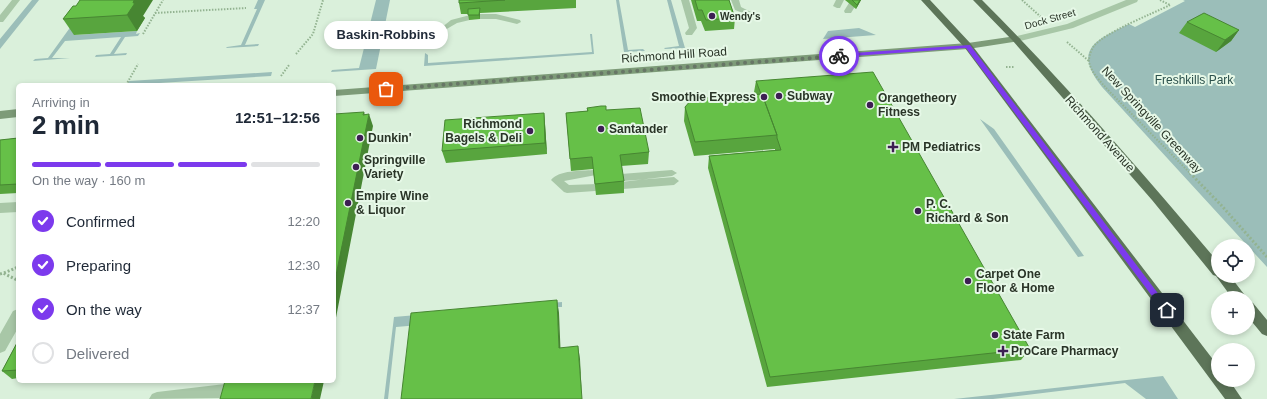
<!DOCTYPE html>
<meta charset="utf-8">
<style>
:root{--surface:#fff;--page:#f2f2f3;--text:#1f2937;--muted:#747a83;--line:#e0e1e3;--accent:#7c3aed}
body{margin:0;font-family:Arial,sans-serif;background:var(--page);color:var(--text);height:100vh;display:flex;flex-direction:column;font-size:15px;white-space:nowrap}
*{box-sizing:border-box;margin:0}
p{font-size:13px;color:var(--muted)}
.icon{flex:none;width:22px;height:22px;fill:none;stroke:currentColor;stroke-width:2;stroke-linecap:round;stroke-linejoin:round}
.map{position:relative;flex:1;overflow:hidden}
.details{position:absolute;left:16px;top:83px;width:320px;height:300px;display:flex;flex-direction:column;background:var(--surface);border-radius:6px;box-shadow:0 2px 6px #0003}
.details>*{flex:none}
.fabs{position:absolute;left:1211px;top:239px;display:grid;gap:8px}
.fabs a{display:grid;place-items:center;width:44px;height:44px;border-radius:50%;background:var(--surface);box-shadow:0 2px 6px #0003;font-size:20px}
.pin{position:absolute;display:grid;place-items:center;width:34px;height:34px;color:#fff;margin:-17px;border-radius:8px;box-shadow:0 2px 6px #0006}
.courier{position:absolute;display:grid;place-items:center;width:40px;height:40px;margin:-20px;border:3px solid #7c3aed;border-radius:50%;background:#fff;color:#222;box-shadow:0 1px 5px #0007}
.bubble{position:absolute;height:28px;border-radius:14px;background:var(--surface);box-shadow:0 2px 6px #0003;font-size:13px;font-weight:600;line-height:28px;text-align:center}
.headline em{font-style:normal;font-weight:600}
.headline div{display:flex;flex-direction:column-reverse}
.headline{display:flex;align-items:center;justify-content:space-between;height:68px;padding:0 16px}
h1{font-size:26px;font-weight:600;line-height:30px}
.bar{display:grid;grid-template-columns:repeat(4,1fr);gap:6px 4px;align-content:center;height:48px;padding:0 16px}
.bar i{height:5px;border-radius:3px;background:var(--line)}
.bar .selected{background:var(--accent)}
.bar p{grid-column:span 4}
ol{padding:0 16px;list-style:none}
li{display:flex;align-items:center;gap:12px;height:44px}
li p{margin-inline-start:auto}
li .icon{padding:4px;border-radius:50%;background:var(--accent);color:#fff;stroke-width:4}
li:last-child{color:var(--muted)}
li i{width:22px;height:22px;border:2px solid var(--line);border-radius:50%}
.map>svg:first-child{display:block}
.green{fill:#9bbeb9}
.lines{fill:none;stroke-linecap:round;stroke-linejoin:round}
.path-far1{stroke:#93b391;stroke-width:2;stroke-dasharray:1.5 1.5;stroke-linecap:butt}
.path{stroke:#93b391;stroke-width:3;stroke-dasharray:2 2;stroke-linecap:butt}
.lane{fill:#a8c7a7;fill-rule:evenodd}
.street{fill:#a8c7a7;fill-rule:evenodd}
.secondary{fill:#7d9b78;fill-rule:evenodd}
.primary{fill:#5d7559;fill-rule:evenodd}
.wall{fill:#58a53e}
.shaded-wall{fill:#478632}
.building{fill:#66c048;stroke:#478632}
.route{fill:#7c3aed}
.done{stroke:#677666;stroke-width:4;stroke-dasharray:0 7.2}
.poi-dot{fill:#3d1f53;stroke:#e6f8e7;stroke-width:1.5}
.labels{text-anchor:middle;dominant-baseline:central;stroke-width:4;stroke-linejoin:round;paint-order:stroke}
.far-poi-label{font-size:10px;font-weight:bold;fill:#293427;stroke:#e6f8e7;text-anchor:start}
.far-street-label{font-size:10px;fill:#293427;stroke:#e6f8e7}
.street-label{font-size:12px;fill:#293427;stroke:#e6f8e7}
.park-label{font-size:12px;fill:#2c514c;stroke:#e6f8e7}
.poi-label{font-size:12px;font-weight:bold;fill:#293427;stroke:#e6f8e7;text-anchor:start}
</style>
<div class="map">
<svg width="1267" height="399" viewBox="0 0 1267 399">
<rect width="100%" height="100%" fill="#daf0db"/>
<!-- green -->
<path class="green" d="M32,0H39L0,49V39Z
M90,0L75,35L137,31L136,34L140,33L138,36L125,37L114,54L127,53L126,55L95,57L96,55L110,54L121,37L65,41L52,58H70L33,61L35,59L48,58Z
M258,0H265L245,45L259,44L258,46L226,48L227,47L241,45L257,9H254Z
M376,0H390L376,69L331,72L332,70L359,68Z
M616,0H619L628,50L643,49L645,51L624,52Z
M667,0H671L685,48L665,49L664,48L679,46Z
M1183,0H1267V267L1102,87C1072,49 1096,40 1129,24L1135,27L1185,1Z
M859,28L876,35L823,39L828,31Z
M590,34H592L594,54L424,66L425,53L428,55V63L592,52Z
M272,72L271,76L127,85L129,81Z
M980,119L994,129L1084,256L1078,257Z
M562,302V307H558L559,313L396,327L388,399H384L394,317Z
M1163,376L1178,399H1146L1125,383L993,399H954Z"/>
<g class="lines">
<!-- path-far1 -->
<path class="path-far1" d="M1022,0L1042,18
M1160,0L1170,5
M1170,5C1152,14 1105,32 1094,46C1091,50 1089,56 1089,61C1090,71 1100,81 1107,89L1191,174
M155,13L246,8
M143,34L163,0
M1067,42L1089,61
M296,54L313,34L323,0
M1006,67H1014
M281,76L289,65
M126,85L138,64"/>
<!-- path -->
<path class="path" d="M1190,173L1221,205L1267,257
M4,273L18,267
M0,274L3,273L17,280"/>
<!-- lane -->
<path class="lane" d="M12,0H20L3,22H0V15Z
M681,0H689L697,28L692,35H686L685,33L689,28Z
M731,0H739L741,7L755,14L751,16L735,10Z
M836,0H844L840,8H837L833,6Z
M849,3H855L856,5L851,13H845L844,11Z
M474,14H496L520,20L521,22L517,24L496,19H474L457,23L445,30L441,28L451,20Z
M593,170L598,173L596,175L564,181L569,185L598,184L600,187L598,190L595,191L567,193L564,192L551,180C559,170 581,171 593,170Z
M672,170L677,173L672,176L621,182L616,178L621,174Z
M674,177L679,181L674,185L623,189L618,185L623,181Z"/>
<!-- street -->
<path class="street" d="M1126,0H1138L1137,2L1073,28L1016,42L1011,39L1013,37L1067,24Z
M18,202V212L0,213V203Z
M18,309V328L5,351L0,353V334L13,311Z
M225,384L230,386L232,391L230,396L225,398L149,399L152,394L157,392Z"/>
<!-- secondary -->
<path class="secondary" d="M1016,36L1021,39L1019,41L968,49L334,96V90L968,43Z
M18,109V117L0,119V111Z"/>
<!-- primary -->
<path class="primary" d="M921,0H930L971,44L1218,366V380H1229L1242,399H1225L965,48Z
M973,0H982C1065,83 1142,172 1218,262V276H1230L1247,298H1232L1216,276L1213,275L1152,200L1013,41Z
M1248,301L1253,303L1267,320V336L1262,334L1248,317Z"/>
</g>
<!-- wall -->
<path class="wall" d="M459,0H576V8L480,13V19L469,20L468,14H461L459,3Z
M691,0H729L735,18L734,29L705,31L701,21H697Z
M845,0H861L856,9Z
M73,6L143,16L145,18L137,31L74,35L63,19Z
M1187,22L1239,30L1231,41L1216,52L1179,33Z
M756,81L1030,349L1021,360L767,387L708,168L709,156L775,150V149L694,156L684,121L685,107L755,94L754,92Z
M587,108L606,110L649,152L648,164L621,166L624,181V193L596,195L593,169L571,171L566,113L587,111Z
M544,113L545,124L547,154L446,163L442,151Z
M18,138V193L0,194V140Z
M18,341V378L12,379L2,371Z"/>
<!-- shaded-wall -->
<path class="shaded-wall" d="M134,0H153L143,16L145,18L137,31L127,15Z
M860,0H861L856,9L857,5Z
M480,8V19L479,15Z
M1239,30L1231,41L1216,52L1225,40Z
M364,112L367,122L369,114L373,126L334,328V285Z
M544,113L545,124L547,154L545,143Z
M557,300L559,313L561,361L559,348Z
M578,346L580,359L582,399Z
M315,381H324L320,399H311Z"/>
<!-- building -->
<path class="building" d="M80,0H134L133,3H135L127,15L63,19L73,6H76Z
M459,0H505L459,3Z
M695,0H729L735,18L706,20L702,10H698Z
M852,0H860L857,5Z
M480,8L479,15H468V9Z
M1204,13L1239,30L1225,40L1187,22Z
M873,72L1030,349L770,377L709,156L781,150L777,138V135L762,94H761L756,81Z
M762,94L777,135L695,142L685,107L692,99Z
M601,106H606V110L640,108L649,152L620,155L624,181L595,184L592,157L570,159L566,113L588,111L587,108Z
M364,112L363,115L369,114L334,285V114Z
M544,113L545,143L442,151L445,120Z
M18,138V184L0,185V140Z
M557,300L559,348L578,346L582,399H401L411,313Z
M18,341V370L2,371Z
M225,381H315L311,399H220Z"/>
<!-- route -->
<path class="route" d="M970,45L1169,308V312H1164L966,48L839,57L837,56L839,54Z"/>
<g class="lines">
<!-- done -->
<path class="done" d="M386,89L839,56"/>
</g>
<!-- markers -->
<g class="poi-dot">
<circle cx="712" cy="16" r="4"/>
<circle cx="779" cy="96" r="4"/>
<circle cx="764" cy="97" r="4"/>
<circle cx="870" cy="105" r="4"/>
<circle cx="601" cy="129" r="4"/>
<circle cx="530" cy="131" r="4"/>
<circle cx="360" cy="138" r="4"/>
<path d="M891 141h4v4h4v4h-4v4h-4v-4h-4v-4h4z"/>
<circle cx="356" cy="167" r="4"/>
<circle cx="348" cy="203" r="4"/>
<circle cx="918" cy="211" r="4"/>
<circle cx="968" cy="281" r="4"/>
<circle cx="995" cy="335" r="4"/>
<path d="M1001 345h4v4h4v4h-4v4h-4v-4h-4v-4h4z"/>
</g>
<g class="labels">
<!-- far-poi labels -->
<g class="far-poi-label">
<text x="720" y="16">Wendy's</text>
</g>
<!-- far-street labels -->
<g class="far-street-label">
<text transform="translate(1050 19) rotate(-16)">Dock Street</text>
</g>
<!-- street labels -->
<g class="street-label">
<text transform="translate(674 55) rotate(-4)">Richmond Hill Road</text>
<text transform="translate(1152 120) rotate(47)">New Springville Greenway</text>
<text transform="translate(1100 134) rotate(48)">Richmond Avenue</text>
</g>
<!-- park labels -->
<g class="park-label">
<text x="1194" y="80">Freshkills Park</text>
</g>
<!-- poi labels -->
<g class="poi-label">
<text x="787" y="96">Subway</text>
<text x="756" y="97" text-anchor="end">Smoothie Express</text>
<text x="878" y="98">Orangetheory<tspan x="878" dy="14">Fitness</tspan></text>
<text x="522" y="124" text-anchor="end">Richmond<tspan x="522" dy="14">Bagels &amp; Deli</tspan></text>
<text x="609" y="129">Santander</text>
<text x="368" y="138">Dunkin'</text>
<text x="902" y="147">PM Pediatrics</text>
<text x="364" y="160">Springville<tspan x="364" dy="14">Variety</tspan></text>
<text x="356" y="196">Empire Wine<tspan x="356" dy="14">&amp; Liquor</tspan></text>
<text x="926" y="204">P. C.<tspan x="926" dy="14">Richard &amp; Son</tspan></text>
<text x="976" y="274">Carpet One<tspan x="976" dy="14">Floor &amp; Home</tspan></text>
<text x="1003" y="335">State Farm</text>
<text x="1011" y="351">ProCare Pharmacy</text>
</g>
</g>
</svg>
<div class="fabs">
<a><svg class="icon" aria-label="locate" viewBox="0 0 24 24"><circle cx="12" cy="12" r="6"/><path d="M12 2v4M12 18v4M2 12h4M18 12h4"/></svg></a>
<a>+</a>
<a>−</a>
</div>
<div class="pin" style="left:386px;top:89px;background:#ea580c"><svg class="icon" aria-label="bag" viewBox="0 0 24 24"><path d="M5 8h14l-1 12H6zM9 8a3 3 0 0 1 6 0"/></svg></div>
<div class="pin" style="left:1167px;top:310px;background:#1f2937"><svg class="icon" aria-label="home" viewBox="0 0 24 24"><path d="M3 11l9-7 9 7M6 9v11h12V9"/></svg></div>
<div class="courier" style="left:839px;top:56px"><svg class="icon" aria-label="bike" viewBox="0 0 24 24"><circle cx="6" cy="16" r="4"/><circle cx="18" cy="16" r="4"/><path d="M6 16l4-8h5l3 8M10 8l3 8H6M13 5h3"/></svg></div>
<div class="bubble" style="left:324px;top:21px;width:124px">Baskin-Robbins</div>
<section class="details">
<div class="headline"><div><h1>2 min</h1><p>Arriving in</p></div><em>12:51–12:56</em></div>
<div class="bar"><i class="selected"></i><i class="selected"></i><i class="selected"></i><i></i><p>On the way · 160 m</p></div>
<ol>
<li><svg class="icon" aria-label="check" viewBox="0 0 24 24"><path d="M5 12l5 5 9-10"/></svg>Confirmed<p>12:20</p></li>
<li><svg class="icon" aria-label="check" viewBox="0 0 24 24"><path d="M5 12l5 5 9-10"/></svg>Preparing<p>12:30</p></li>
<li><svg class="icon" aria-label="check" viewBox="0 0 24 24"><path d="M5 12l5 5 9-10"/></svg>On the way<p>12:37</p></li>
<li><i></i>Delivered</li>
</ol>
</section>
</div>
